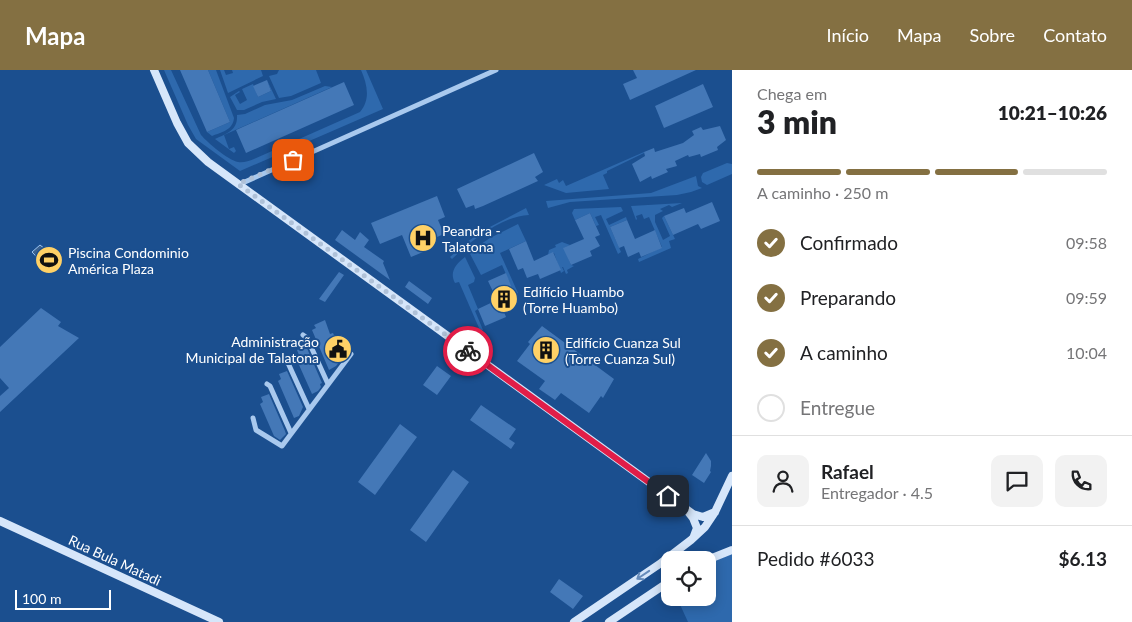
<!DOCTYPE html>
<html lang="pt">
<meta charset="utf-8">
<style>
:root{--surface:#fff;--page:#f2f2f2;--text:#202124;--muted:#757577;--line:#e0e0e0;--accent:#847042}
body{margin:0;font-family:Lato,sans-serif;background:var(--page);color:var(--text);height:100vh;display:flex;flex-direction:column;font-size:19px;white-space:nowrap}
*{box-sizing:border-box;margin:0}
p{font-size:16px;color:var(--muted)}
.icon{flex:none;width:28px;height:28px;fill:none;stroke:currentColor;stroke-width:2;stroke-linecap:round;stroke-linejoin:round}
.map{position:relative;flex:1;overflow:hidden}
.drawer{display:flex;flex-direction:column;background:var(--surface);width:400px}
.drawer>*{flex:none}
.controls{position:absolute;left:661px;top:481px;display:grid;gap:10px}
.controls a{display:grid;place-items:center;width:55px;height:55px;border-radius:10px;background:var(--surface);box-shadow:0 2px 12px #0003;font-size:25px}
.scale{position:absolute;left:15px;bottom:12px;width:96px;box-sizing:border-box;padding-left:5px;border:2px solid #fff;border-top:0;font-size:14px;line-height:18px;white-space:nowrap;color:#fff;-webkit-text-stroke:4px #1b4f8f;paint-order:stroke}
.pin{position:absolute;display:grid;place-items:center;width:42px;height:42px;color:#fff;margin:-21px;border-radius:10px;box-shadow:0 2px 8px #0006}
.courier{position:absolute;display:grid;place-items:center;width:50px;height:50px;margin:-25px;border:4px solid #e11d48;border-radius:50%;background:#fff;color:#222;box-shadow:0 1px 6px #0007}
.head em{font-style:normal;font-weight:800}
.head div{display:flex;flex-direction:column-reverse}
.head{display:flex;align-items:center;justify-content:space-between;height:85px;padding:0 25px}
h1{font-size:32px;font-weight:800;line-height:38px}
.bar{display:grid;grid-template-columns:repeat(4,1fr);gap:8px 5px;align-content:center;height:60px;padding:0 25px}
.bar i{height:6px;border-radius:4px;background:var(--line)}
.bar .current{background:var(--accent)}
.bar p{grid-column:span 4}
.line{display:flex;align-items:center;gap:12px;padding:0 25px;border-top:1px solid var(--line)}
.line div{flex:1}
.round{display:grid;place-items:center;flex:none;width:52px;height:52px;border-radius:10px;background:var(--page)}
ol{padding:0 25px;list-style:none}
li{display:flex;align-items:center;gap:15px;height:55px}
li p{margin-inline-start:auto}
li .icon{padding:5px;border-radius:50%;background:var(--accent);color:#fff;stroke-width:4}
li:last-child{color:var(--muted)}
li i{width:28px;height:28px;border:2px solid var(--line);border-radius:50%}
header{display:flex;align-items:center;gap:30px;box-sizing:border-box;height:70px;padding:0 25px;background:var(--accent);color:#fff}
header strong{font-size:24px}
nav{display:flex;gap:28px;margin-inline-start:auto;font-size:18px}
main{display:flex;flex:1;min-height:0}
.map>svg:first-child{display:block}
.green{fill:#2e69ad}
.water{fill:#3c6290;stroke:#9cc4f0}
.building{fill:#4478b7}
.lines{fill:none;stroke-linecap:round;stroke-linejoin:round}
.street{stroke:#a9c9ee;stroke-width:5}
.secondary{stroke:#d6e6fa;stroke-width:8}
.oneway{stroke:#668bba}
.done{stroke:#afc1d8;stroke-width:5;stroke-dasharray:0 9}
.route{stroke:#e11d48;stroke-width:6}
.labels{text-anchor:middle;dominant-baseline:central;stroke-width:4;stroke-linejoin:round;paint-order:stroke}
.poi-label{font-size:14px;fill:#fff;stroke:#1b4f8f;text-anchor:start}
.street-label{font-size:14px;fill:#fff;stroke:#1b4f8f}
</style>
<header>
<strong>Mapa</strong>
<nav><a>Início</a><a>Mapa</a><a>Sobre</a><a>Contato</a></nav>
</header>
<main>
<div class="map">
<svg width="732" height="552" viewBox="0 0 732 552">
<rect width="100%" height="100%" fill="#1b4f8f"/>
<!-- green -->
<path class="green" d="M164,0H171L201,65C208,73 228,90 238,92C243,93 249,91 254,89L360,42C371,29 367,14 361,0H366L383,39L240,101L196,69L188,55Z
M208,0H216L234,48C233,60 222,62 212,66L207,62L230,52Z
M220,0H224L226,5L233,3L232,0H261L263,6L228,23Z
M279,0H316L321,13L291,26L279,28L269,6L277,4Z
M267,10L276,29L262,32L244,40H237L230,27L239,21L240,22L235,25L240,34L247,30L242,19L253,14L258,27L271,21Z
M325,16L332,17L224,65L229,79L234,77L236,81L234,83L215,69C227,64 238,60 237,45L245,44L265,35L292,30Z
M644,82V83L607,101V103L603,105L609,119L566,123L544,115L557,109L559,113L563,110L566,116Z
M727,93L732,94V104L707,115L702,112L701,107L703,103Z
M696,106L698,116L702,118L691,122L677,125L570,132L548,138L546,131L651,123Z
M682,133L672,137L669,135L660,139L663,141L655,145V152L663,170L670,166L662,148L664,146L675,169L669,171L671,178L639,192L638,189L662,177L649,147L644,149L642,144L636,146L637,149L636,150L631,136Z
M621,137L623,141L606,149L609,155L626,147L627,150L610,157L621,182L618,184L601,145L595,147L599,155L596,156L590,143L575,150L572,143L574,139Z
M526,138L529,145C502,146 471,171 452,189L450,187L467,172L484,160Z
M518,154L526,171L500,183L518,223L515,225L502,195L481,205L469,182L490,168Z
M562,172L570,175L564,178L571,195L574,196L567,200L568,203L566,204L563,197H562L564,201L561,203L554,183L548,185L549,180L556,177L555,175Z
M465,187L475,208L474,212L468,215L478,239L475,241L483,260L471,265L470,263L479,258L459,212L455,213C449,202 456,194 465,187Z
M732,483V552H688L677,528H708V493Z"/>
<!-- water -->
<path class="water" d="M40,175L45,179L49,187L57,188L60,193L51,202L32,182Z"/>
<!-- building -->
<path class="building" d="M180,0H208L230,52L207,62Z
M633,0H696L630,30L623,14L637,8Z
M267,10L271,21L258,27L253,16Z
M344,12L354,35L246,83L236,60Z
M703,14L713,37L664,58L655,36Z
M720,56L726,70L717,77L718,80L701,87L700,84L689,87L688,85L675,91L677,96L666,99L668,102L652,109L651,106L640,112L632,94L645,86L644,82L654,78L655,82L683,73L694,65L692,61L701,57L703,60Z
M534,83L543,102L535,107L538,111L483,136L475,139L474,135L466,138L457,119Z
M437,126L445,147L438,150L444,164L430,170L433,178L411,187L402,165L380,174L371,153Z
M712,132L720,151L701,159L698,154L673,165L664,146L684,138L686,143Z
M590,143L600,165L595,167L600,176L590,181L592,186L571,195L563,178L584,169L575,150Z
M627,150L635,169L655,160L662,178L641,187L639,182L628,187L624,176L619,178L610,157Z
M342,160L355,170L360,162L369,170L364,177L384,191L383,193L390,210L335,170Z
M526,171L534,191L553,182L561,200L540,209L538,204L527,208L523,198L518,200L509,179Z
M339,202L344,205L325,232L319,229Z
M506,203L515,225L510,227L515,237L504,242L506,247L485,256L478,239L497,230L488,211Z
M409,211L432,228L428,234L405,217Z
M41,238L61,252L58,256L79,268L0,342V326L9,318L0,308V277Z
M325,250L330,264L333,263L343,286L339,288L340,291L336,296L329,300L312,260L316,258L314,255Z
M542,256L614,309L603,328L601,326L589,343L561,323L555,330L539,319L545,311L517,291L530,274L528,272Z
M306,276L322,313L320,314L321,317L318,321L312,324L295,286L299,285L297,280Z
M437,296L451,306L437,325L423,315Z
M287,301L303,337L299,346L294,348L278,311L281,309L279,304Z
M269,324L285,361L286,364L280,370L274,366L260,334L263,332L261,327Z
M481,335L516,359L509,369L515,373L511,379L470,350Z
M400,354L417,367L375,425L358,412Z
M706,383L711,391V396L710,401L711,402L704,413L692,405Z
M453,400L469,412L426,472L410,460Z
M559,509L583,526L573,539L550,522Z"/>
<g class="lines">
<!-- street -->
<path class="street" d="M238,115L496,0
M303,265L307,268L328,314
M285,290L288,293L309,339
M267,314L270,316L291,363
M253,348L256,360L282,376L351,284L344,279"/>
<!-- secondary -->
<path class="secondary" d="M154,0L177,53L188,73L208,92L693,444L703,447L715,442
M689,443L693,448L697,458L694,466
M0,451L219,552
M707,490L732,480
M574,552L661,493L691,470L705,457L715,442L732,406
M609,552L670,511"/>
</g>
<!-- one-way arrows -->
<defs><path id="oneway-shaft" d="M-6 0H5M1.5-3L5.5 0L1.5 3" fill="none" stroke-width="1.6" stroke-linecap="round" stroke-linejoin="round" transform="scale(1.25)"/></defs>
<use class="oneway" href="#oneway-shaft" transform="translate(643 505) rotate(146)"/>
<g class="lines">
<!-- done -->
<path class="done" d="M293,90L238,114L468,281"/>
<!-- route -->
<path class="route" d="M468,281L668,426"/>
</g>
<!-- icons -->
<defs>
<g id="hospital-disc" transform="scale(1.4375)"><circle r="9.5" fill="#ffd166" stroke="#1b4f8f"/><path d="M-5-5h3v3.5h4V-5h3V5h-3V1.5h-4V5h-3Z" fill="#111"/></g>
<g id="stadium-disc" transform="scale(1.4375)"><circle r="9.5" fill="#ffd166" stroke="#1b4f8f"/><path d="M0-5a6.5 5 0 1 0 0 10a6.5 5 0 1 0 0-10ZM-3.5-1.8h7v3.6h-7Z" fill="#111"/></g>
<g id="building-disc" transform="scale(1.4375)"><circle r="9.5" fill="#ffd166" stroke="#1b4f8f"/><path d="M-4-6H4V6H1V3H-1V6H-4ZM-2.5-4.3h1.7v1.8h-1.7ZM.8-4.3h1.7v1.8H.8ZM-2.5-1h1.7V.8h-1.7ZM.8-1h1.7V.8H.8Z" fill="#111"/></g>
<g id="civic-disc" transform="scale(1.4375)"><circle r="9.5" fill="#ffd166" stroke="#1b4f8f"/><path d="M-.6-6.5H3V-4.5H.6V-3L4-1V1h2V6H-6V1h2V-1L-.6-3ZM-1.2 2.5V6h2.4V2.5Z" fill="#111"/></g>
</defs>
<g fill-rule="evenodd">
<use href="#hospital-disc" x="423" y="168"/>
<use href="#stadium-disc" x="49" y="190"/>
<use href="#building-disc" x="504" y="229"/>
<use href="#civic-disc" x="338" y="279"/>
<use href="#building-disc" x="546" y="280"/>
</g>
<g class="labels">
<!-- poi labels -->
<g class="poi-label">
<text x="442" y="160">Peandra -<tspan x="442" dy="16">Talatona</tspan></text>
<text x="68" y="182">Piscina Condominio<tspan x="68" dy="16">América Plaza</tspan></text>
<text x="523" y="221">Edifício Huambo<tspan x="523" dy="16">(Torre Huambo)</tspan></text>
<text x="319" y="271" text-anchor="end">Administração<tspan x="319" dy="16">Municipal de Talatona</tspan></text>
<text x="565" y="272">Edifício Cuanza Sul<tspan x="565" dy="16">(Torre Cuanza Sul)</tspan></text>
</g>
<!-- street labels -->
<g class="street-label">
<text transform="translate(115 490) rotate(25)">Rua Bula Matadi</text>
</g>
</g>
</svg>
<div class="controls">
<a><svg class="icon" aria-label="locate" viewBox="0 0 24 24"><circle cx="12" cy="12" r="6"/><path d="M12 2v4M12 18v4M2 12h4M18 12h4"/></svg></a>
</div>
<div class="scale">100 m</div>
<div class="pin" style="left:293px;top:90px;background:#ea580c"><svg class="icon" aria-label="bag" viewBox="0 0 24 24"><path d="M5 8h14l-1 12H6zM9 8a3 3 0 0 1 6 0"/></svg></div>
<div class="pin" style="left:668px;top:426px;background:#1f2937"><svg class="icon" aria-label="home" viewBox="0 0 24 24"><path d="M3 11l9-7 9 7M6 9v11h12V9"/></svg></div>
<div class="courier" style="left:468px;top:281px"><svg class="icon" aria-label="bike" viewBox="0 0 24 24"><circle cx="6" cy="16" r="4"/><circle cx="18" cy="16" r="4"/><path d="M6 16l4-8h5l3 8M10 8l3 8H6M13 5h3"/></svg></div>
</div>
<section class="drawer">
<div class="head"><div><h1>3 min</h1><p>Chega em</p></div><em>10:21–10:26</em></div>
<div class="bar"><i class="current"></i><i class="current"></i><i class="current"></i><i></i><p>A caminho · 250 m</p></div>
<ol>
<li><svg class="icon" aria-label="check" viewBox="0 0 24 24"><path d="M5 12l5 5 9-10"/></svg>Confirmado<p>09:58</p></li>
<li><svg class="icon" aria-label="check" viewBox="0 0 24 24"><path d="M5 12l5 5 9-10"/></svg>Preparando<p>09:59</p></li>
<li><svg class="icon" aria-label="check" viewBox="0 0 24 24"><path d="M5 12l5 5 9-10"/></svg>A caminho<p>10:04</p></li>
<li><i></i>Entregue</li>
</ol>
<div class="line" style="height:90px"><a class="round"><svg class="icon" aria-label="person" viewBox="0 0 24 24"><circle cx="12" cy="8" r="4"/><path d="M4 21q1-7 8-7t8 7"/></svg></a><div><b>Rafael</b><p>Entregador · 4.5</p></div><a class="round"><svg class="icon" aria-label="chat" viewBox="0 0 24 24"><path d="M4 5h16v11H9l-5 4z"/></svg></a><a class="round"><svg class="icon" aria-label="phone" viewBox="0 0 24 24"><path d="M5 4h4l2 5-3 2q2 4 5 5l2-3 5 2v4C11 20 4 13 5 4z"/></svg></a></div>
<div class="line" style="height:65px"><div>Pedido #6033</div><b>$6.13</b></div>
</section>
</main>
